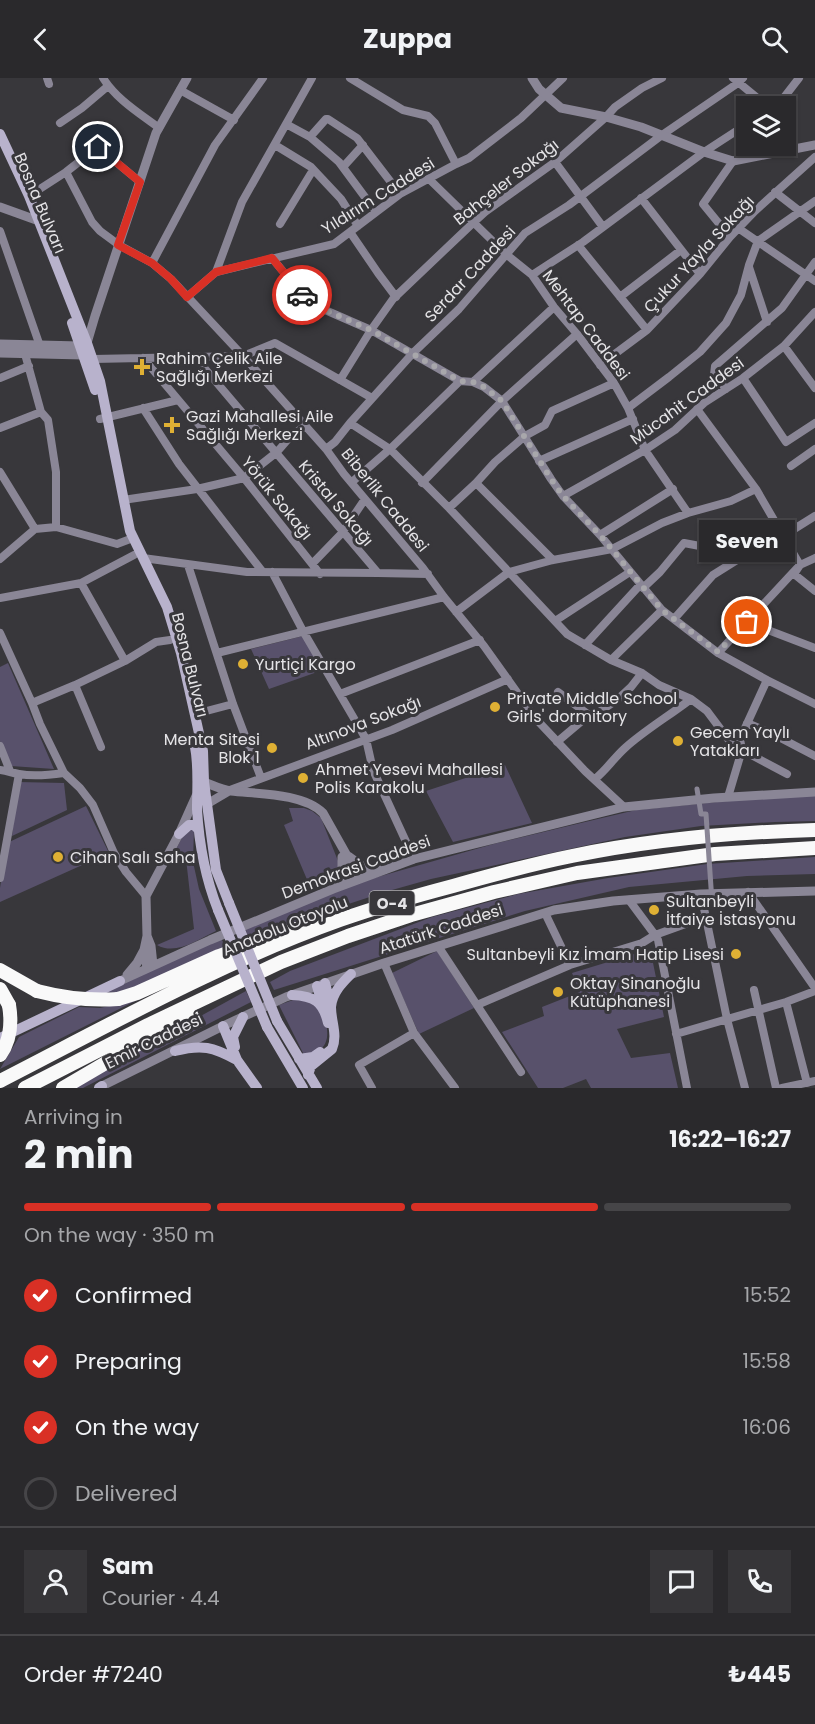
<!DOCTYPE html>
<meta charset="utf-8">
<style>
:root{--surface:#2a292c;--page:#363538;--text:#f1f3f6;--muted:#a5a6a9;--line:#464548;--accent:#d93025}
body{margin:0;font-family:Poppins,sans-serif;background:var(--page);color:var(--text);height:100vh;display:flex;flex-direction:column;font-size:22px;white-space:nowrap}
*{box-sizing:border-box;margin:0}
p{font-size:20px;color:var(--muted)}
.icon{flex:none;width:33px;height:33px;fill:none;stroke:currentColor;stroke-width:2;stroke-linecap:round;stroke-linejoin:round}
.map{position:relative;height:1010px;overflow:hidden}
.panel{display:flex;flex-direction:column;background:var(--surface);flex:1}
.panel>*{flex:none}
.fabs{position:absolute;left:736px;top:18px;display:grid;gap:12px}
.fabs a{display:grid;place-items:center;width:60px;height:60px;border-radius:0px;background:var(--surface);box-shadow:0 2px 4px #0004,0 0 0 2px var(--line);font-size:30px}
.pin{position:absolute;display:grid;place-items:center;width:51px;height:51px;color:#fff;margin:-26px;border:3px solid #fff;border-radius:50%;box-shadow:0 2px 6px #0007}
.courier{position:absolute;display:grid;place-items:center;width:60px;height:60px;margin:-30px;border:4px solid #d93025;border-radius:50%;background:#fff;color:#222;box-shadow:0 2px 8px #0007}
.bubble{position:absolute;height:42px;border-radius:0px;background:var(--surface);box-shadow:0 2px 4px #0004,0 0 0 2px var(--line);font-size:20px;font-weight:700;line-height:42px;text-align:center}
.headline em{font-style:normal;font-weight:700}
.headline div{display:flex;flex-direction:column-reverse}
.headline{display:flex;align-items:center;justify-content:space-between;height:102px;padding:0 24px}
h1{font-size:39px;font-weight:700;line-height:45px}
.bar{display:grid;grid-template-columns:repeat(4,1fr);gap:9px 6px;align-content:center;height:72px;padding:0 24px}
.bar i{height:8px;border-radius:4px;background:var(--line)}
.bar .active{background:var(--accent)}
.bar p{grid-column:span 4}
.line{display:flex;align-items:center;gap:15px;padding:0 24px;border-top:2px solid var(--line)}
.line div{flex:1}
.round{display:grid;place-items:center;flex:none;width:63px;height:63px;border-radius:0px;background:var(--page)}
ol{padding:0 24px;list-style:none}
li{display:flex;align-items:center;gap:18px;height:66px}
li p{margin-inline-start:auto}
li .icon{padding:6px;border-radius:50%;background:var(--accent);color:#fff;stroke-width:4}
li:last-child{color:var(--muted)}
li i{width:33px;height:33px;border:3px solid var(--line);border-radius:50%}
header{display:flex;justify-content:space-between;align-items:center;height:78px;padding:0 24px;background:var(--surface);font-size:27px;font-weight:700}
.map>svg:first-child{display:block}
.green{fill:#58516b}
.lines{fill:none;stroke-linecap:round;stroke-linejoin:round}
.minor{stroke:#8a8696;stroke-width:8}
.tertiary{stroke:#8a8696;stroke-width:9}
.secondary{stroke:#b8b2cc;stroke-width:10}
.motorway{stroke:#f9f9f9;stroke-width:14}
.pedestrian-bridge{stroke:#8a8696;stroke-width:5}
.secondary-bridge{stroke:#b8b2cc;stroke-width:10}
.motorway-bridge{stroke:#f9f9f9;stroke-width:14}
.done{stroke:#a8a7ab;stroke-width:6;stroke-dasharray:0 10.8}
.route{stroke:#d93025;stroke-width:8}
.poi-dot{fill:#dfb034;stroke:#38373b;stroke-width:2}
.labels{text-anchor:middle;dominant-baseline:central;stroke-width:6;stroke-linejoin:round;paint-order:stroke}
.shield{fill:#38373b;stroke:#b1b0b3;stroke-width:1.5}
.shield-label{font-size:15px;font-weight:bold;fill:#e5e4e7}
.street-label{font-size:16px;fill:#e5e4e7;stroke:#38373b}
.poi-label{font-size:16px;fill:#e5e4e7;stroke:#38373b;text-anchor:start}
</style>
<header><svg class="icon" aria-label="back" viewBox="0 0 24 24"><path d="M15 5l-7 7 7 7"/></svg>Zuppa<svg class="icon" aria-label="search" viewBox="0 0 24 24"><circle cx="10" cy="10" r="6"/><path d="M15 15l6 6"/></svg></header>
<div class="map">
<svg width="815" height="1010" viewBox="0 0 815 1010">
<rect width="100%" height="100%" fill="#38373b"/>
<!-- green -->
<path class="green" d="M303,558L323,592L269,611L251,571Z
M8,585L54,691L11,688L0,663V589Z
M505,687L532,745L453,764L426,713Z
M18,704L64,705L67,732L12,758Z
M815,717V743L775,744L701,748L625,759L431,801L385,814L248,859L245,850L360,804L497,765L585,744L636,732L727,723Z
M86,728L109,775L0,824V810L7,765Z
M289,730H304L312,733L321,740L340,788L338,798L311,811L284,747L293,743Z
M187,750L194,751L193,784L199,811L216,853C199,861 176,878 157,867L194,851L186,781L172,779Z
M815,779V796L747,798L629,809L525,833L274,912L270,904L290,893L432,839L518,816L608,800L707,786Z
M221,860L226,870L140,908L118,914L99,916Z
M437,873L474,930L419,956L392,895Z
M644,873L651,875L664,939L617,951L631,980L670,975L678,1010H591L586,1001L563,1010H538L502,954L544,938L542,929L580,914L572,895Z
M246,913L251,924L83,1010H70Z
M304,918L323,932C326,945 333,964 318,973C315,975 308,976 304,977L279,927Z
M139,921L0,991L19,959L79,929L100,930Z"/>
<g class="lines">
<!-- minor -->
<path class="minor" d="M47,0L49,6
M103,0C116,21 139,35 159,50
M350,0L403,32L428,38L435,45L456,86
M733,0L767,28
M180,12L234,42
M773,28L782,22L799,0
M60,45L82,30L108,8
M286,46L310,59L339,84L376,134
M310,59L326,41H328L357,60L400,116
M275,67L311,89L341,121L358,148
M555,84L603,149
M343,89L363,67
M66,94L92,144L100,153L119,167L152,185L171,201L243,278L326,371L344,396L423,490L444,519L484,568L536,641L585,693L624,729
M429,101L507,177L532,197L554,229L577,256L614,305L628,330L645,372L688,435
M775,114L815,145
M29,118L66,94L98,69L140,104
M641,120L700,196
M280,146L313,92
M738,150L815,203
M0,153L40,268
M350,154L378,195L396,219
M730,159L703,126L733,83
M578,167L647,252
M272,180L309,225L371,252L460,303L473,304L484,309L502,323L551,401L563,418L600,457L662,532L718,575L767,602L815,626
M152,185L215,67L263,0
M749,189L767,244
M216,194L242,124L312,0
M532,197L583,164L704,74L747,46
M187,219L216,194L334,166L400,116L456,86L469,80L521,40L563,0
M620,219L681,172
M784,268L815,310
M25,276L41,334L48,342L56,394V449
M195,279L378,495L428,496
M143,280L244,400L320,496
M93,281L243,278L275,265L372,320
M600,287L647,252L700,196L730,159L755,133L815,79
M0,300L29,288
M743,300L786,364L815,345
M340,302L371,252L393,221L474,144L485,134L555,84L606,39L615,29L642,10L662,0
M473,304L554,229
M726,311L714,297L715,288L782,230L815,184
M143,330L179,386L262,493
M628,330L669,299L700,274L726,245L741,217L749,187L758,163L815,123
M100,341L178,322
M350,345L390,371L449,430L567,556L611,582L642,595L659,607L691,621L707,633L740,677
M0,350L41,334
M326,371L335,364L350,345L413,275L459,231L525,155L569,127L662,57L738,5L743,0
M539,383L633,341
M791,388L815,371
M0,394L35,451
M352,404L390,371L460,303
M422,405L502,323L577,256
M476,405L553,482
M756,411L800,487L794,496L815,513
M563,418L645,372L675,352L704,325L743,300L784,268L815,234
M123,422L197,411L244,400L277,374L290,359L305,348
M449,430L476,405L495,384L525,358L545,347L552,333L614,305
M600,457L673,411
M783,458L815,438
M143,480L247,494L378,495
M0,481L35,451L56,449L117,466L133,460
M312,486L342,455L365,421
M188,487L233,626L261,700
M272,494L303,553L366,661L373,692L414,781
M81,505L125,583L156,564L170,562
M643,510L660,494L684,465L721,472L748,475L785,463
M0,520L81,505L134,477
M456,534L509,494L553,482L612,471L662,445L688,435L731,423L756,411L697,331
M674,541L713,497L748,475
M555,543L630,494
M747,544L815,570
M0,555L32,625L40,646L64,695L80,710L93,727L114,775L126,794L146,818
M585,567L640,507
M217,575L444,519
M718,575L800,487L815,480
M611,582L662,532
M75,607L101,669
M558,614L589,637
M340,616L480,562
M32,625L75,607L125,583
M195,636L233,626
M747,645L771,655L815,678
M557,664L589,637L599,634L617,622L631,609L642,595
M0,668L10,693
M742,672L787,696
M0,692C7,693 13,695 19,696C34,699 50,697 64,695
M595,701C606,692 614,680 625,670C645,652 669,638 691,621
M230,712L392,652L508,601
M728,719L742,672L740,661L767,602
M0,800L19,696
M748,814L815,910
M701,816L727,941L745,1010
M629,822L655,857L658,862L687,1010
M545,835L570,887
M438,868L521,994
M384,885L414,955L455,1010
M754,912L776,1010
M786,924L807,1005
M477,927L570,887L642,865L655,857L705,839
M676,956L786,924L815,913
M372,1010L359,987L414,955
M782,1010L815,1003"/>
<!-- tertiary -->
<path class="tertiary" d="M532,0L539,11L561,30L606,39L641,49L704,74L733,83L815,67
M0,129L39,143
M0,266L80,268L87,265L95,238L156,55L187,0
M0,275L83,277L87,276
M204,704C212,707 222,712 231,713C257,716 303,715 323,735L346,776L357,801
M207,726L229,713
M348,778L362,788L379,792
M334,810L342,797V779
M147,858L151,868L153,887
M147,890L144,872L147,858L146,818L179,756L196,718
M127,897L137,885L144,872
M120,903L210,862L333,811L414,781L624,729L714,720L815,714
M102,1008L223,948L286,919L384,885L554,832L613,823L701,816L815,813"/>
<!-- secondary -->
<path class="secondary" d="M0,56L29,118L87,265L100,303L130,453L167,529L181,575L203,673L204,704L216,792L229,825
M72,245L95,312
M195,669C199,689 197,711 197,731C199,766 205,799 218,832
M179,756L189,747H194L198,751
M325,905L331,928
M317,908L323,928
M292,917C314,918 323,923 328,945
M277,943L317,1010
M223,948L237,982L257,1010
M267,949L303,1010
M0,960L120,903
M235,969L233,959L243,939
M175,973C202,966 213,969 237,982
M299,981L313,979L320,974
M308,997L311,988L332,971C338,957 331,944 331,929C332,915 342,905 351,896
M99,1010L102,1008"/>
<!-- motorway -->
<path class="motorway" d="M0,892L37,913
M0,911L9,927
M118,921L137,915L219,878L294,851
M0,1003C111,946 222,884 340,842C377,829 415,818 453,808C492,797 532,786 572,778C649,762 736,754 815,752
M25,1010L148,947L281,884L348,858L411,837L494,814L577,795L715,776L815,770
M63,1010L191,935"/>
<!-- pedestrian-bridge -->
<path class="pedestrian-bridge" d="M697,711L701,736H706L712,824"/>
<!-- secondary-bridge -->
<path class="secondary-bridge" d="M229,825L277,943
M218,832L267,949"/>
<!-- motorway-bridge -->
<path class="motorway-bridge" d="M37,913C64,920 90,923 118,921
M0,977C11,962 12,945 9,927"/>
</g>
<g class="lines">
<!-- done -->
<path class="done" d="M302,217L309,225L371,252L460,303L473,304L484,309L502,323L551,401L563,418L600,457L662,532L718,574L747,544"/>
<!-- route -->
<path class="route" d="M98,69L140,104L118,167L152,185L171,201L187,219L216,194L272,180L302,217"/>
</g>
<!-- markers -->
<g class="poi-dot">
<path d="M139 280h6v6h6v6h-6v6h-6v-6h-6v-6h6z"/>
<path d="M169 338h6v6h6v6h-6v6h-6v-6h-6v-6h6z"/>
<circle cx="243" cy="586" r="6"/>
<circle cx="495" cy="629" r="6"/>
<circle cx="678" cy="663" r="6"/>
<circle cx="272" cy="670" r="6"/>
<circle cx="303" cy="700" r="6"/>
<circle cx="58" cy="779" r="6"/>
<circle cx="654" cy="832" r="6"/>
<circle cx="736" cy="876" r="6"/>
<circle cx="558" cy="914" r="6"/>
</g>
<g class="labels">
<!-- shield labels -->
<rect class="shield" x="369.5" y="813" width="45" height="24" rx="4.5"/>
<g class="shield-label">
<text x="392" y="825">O-4</text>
</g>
<!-- street labels -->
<g class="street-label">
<text transform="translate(506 104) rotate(-38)">Bahçeler Sokağı</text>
<text transform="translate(378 118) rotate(-32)">Yıldırım Caddesi</text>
<text transform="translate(40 125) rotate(67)">Bosna Bulvarı</text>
<text transform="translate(699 176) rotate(-47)">Çukur Yayla Sokağı</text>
<text transform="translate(470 196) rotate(-47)">Serdar Caddesi</text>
<text transform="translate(586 247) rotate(53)">Mehtap Caddesi</text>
<text transform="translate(687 323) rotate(-36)">Mücahit Caddesi</text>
<text transform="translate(277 420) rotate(51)">Yörük Sokağı</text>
<text transform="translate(385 422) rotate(51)">Biberlik Caddesi</text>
<text transform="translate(336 425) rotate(50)">Kristal Sokağı</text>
<text transform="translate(190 587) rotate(76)">Bosna Bulvarı</text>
<text transform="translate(363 645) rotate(-21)">Altınova Sokağı</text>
<text transform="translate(356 789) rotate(-20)">Demokrasi Caddesi</text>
<text transform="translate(285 848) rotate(-22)">Anadolu Otoyolu</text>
<text transform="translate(441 851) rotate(-18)">Atatürk Caddesi</text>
<text transform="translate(154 963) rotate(-26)">Emir Caddesi</text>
</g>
<!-- poi labels -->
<g class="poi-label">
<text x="156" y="280">Rahim Çelik Aile<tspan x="156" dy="18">Sağlığı Merkezi</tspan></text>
<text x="186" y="338">Gazi Mahallesi Aile<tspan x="186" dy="18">Sağlığı Merkezi</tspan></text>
<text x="255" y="586">Yurtiçi Kargo</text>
<text x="507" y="620">Private Middle School<tspan x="507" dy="18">Girls' dormitory</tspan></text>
<text x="690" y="654">Gecem Yaylı<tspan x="690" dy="18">Yatakları</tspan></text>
<text x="260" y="661" text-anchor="end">Menta Sitesi<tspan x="260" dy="18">Blok 1</tspan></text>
<text x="315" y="691">Ahmet Yesevi Mahallesi<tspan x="315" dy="18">Polis Karakolu</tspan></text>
<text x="70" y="779">Cihan Salı Saha</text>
<text x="666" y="823">Sultanbeyli<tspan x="666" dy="18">İtfaiye İstasyonu</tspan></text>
<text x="724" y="876" text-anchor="end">Sultanbeyli Kız İmam Hatip Lisesi</text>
<text x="570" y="905">Oktay Sinanoğlu<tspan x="570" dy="18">Kütüphanesi</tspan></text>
</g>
</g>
</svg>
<div class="fabs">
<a><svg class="icon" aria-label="layers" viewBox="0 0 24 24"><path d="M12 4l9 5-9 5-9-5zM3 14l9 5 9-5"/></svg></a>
</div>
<div class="pin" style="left:747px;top:544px;background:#ea580c"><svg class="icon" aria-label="bag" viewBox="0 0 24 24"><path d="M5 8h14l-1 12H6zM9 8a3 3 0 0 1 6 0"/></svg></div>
<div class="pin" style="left:98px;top:69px;background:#1f2937"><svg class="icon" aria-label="home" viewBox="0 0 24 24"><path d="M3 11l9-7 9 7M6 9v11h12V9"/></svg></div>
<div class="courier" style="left:302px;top:217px"><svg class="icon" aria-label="car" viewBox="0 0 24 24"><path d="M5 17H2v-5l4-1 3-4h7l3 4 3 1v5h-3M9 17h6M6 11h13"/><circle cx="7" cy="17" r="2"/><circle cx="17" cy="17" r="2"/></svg></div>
<div class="bubble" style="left:699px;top:442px;width:96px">Seven</div>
</div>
<section class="panel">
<div class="headline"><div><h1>2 min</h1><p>Arriving in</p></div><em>16:22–16:27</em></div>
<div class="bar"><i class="active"></i><i class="active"></i><i class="active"></i><i></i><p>On the way · 350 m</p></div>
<ol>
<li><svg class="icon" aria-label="check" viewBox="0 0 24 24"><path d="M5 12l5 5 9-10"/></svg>Confirmed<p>15:52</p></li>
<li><svg class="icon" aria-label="check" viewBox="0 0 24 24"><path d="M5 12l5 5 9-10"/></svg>Preparing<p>15:58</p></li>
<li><svg class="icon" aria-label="check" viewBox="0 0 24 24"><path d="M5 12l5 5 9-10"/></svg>On the way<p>16:06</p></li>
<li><i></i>Delivered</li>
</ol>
<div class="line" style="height:108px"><a class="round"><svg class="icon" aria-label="person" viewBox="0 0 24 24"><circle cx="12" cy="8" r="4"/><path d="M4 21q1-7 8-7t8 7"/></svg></a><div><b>Sam</b><p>Courier · 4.4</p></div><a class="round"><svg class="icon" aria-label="chat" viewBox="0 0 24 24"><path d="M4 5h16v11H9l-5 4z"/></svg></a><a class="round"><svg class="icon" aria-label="phone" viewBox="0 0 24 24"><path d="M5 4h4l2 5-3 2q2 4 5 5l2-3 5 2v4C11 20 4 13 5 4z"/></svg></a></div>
<div class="line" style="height:78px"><div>Order #7240</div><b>₺445</b></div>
</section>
